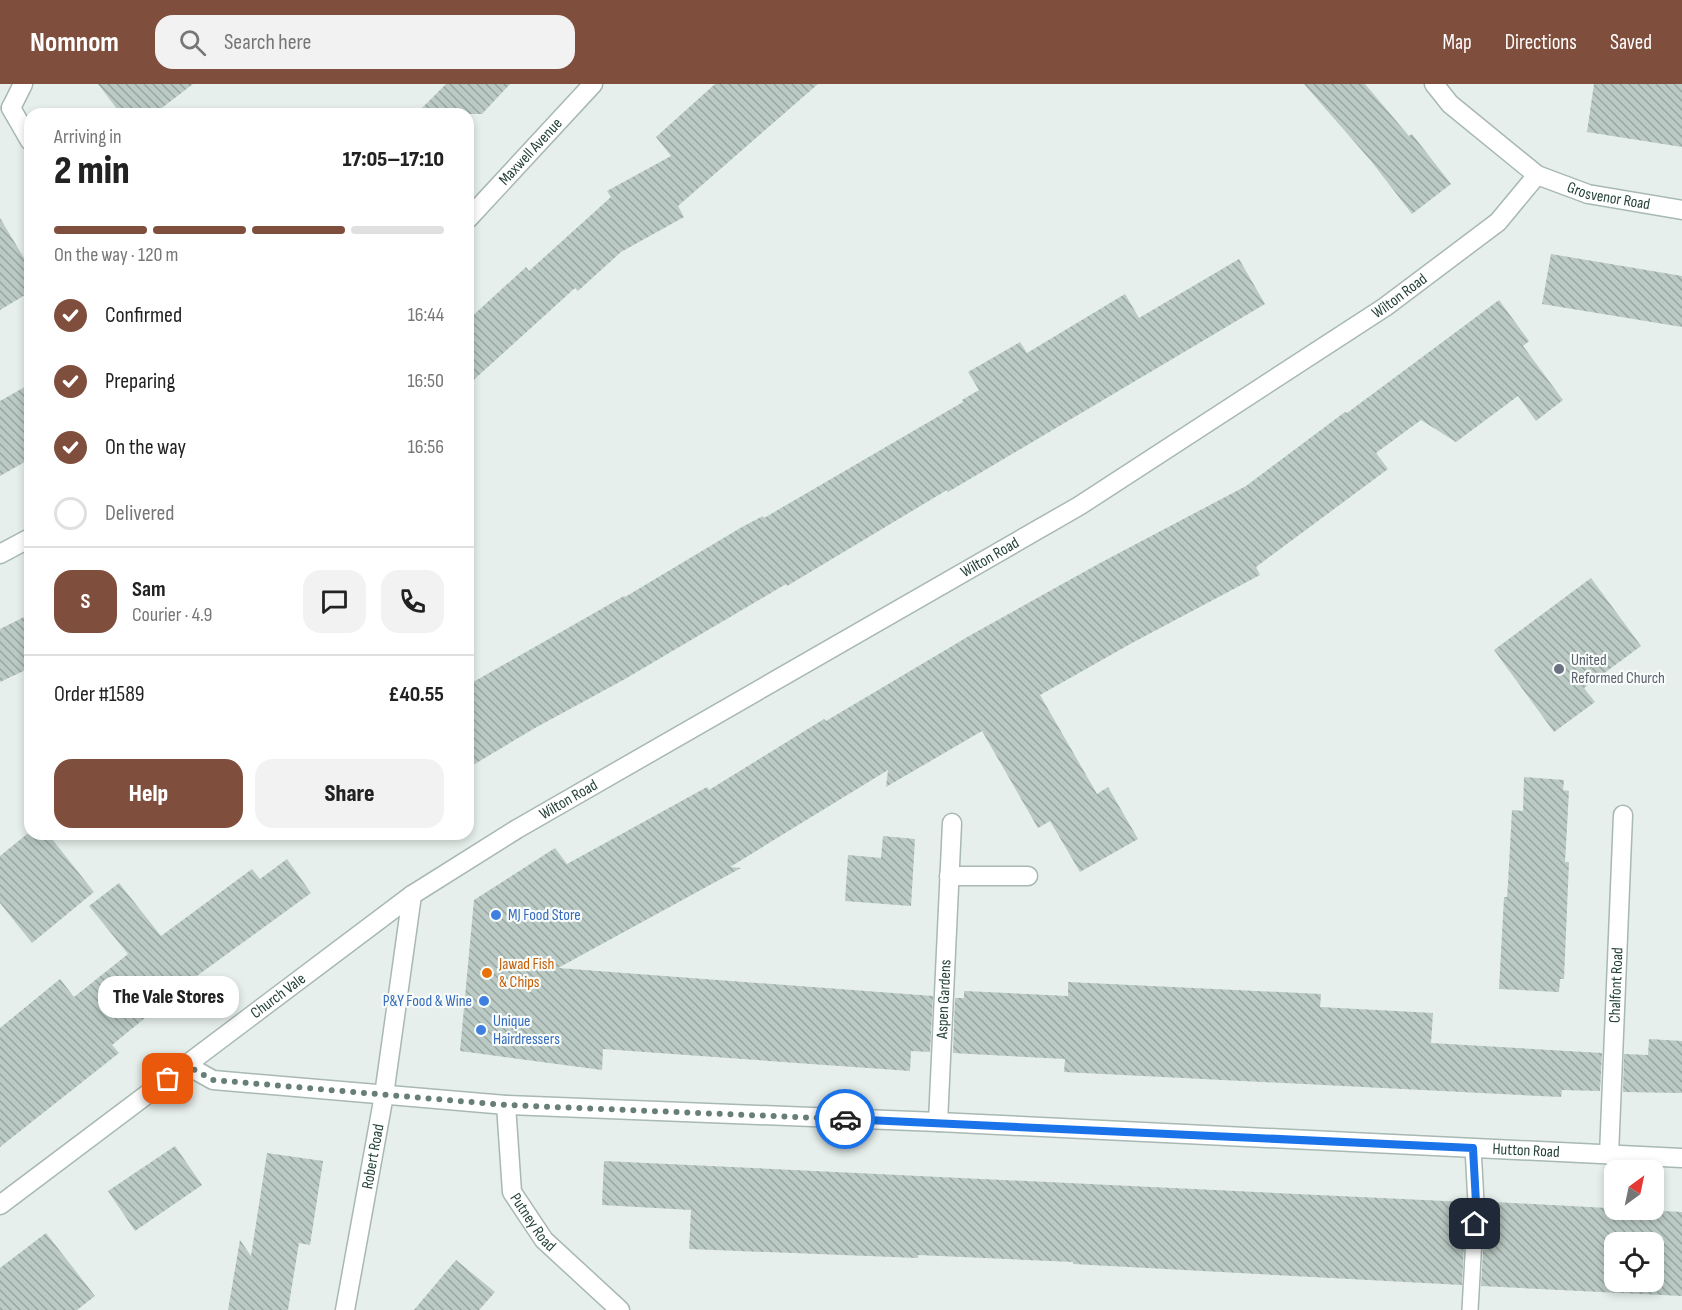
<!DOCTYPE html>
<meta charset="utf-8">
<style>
:root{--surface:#fff;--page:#f2f2f2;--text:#222;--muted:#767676;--line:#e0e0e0;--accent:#804e3d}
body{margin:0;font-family:"Sofia Sans Condensed",sans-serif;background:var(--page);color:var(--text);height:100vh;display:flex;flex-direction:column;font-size:22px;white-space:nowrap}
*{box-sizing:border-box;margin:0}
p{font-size:20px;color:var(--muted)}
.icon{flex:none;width:33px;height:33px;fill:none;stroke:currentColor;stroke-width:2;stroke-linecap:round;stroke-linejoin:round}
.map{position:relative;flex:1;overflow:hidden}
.sheet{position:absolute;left:24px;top:24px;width:450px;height:732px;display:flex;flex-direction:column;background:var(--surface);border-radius:18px;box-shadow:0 3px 9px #0003}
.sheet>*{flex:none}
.needle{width:39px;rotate:33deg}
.tools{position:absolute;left:1604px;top:1076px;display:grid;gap:12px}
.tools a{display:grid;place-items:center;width:60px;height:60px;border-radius:12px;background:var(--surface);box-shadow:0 3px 9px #0003;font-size:30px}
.pin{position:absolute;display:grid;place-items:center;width:51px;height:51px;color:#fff;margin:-26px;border-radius:12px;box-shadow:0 3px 9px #0006}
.courier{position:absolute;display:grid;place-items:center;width:60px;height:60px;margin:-30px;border:4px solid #1a73e8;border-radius:50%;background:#fff;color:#222;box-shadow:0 2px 8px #0007}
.bubble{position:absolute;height:42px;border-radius:18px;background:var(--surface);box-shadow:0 3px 9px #0003;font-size:20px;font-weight:800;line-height:42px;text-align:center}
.head em{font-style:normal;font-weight:800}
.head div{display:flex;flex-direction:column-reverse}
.head{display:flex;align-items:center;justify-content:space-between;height:102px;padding:0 30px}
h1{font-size:39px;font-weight:800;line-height:45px}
.bar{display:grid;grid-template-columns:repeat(4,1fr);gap:9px 6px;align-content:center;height:72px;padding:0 30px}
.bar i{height:8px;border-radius:4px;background:var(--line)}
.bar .on{background:var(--accent)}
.bar p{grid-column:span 4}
.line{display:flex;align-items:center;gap:15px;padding:0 30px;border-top:2px solid var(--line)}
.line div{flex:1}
.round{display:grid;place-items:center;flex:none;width:63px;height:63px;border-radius:18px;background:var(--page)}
ol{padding:0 30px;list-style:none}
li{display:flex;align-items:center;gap:18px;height:66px}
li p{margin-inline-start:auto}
li .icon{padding:6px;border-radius:50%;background:var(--accent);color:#fff;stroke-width:4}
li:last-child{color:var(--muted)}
li i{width:33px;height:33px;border:3px solid var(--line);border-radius:50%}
.cta{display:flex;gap:12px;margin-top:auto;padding:12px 30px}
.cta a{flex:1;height:69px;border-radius:18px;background:var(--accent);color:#fff;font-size:24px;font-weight:800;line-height:69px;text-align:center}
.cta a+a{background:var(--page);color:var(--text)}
header{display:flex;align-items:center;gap:36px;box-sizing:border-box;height:84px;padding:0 30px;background:var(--accent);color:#fff}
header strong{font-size:28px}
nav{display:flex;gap:33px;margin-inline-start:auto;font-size:21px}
.search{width:420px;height:54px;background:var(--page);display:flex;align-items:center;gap:15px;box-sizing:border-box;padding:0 21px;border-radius:18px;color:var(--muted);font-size:22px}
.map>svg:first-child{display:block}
.building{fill:url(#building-back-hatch);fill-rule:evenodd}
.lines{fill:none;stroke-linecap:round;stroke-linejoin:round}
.lane-casing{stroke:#a8b8b2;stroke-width:18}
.street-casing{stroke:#a8b8b2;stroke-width:21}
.lane{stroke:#fff;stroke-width:15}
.street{stroke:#fff;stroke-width:18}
.done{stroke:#687f78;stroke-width:6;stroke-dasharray:0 10.8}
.route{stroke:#1a73e8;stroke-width:8}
.worship-dot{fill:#6b7280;stroke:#f7fbf9;stroke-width:2}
.shop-dot{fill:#3f7fe0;stroke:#f7fbf9;stroke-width:2}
.food-dot{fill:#e8710a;stroke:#f7fbf9;stroke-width:2}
.labels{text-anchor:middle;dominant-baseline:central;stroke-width:4.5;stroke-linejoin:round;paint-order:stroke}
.street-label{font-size:16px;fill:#24423a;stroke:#f7fbf9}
.worship-label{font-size:16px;fill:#5b616d;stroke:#f7fbf9;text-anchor:start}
.shop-label{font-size:16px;fill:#366cbe;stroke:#f7fbf9;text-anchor:start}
.food-label{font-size:16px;fill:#c56008;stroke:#f7fbf9;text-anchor:start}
</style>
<header>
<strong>Nomnom</strong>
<div class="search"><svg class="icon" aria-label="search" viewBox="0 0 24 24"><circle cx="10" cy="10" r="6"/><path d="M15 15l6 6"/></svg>Search here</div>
<nav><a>Map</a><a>Directions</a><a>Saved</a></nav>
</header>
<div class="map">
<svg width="1682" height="1226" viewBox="0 0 1682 1226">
<defs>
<pattern id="building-back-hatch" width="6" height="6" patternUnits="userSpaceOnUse" patternTransform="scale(1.5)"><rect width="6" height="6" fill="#bbcac4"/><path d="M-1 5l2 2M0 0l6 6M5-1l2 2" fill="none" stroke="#98a6a0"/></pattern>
</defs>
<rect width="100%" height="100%" fill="#e6efeb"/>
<!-- building -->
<path class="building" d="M98,0H193L154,30H121Z
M446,0H510L482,30H416Z
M715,0H818L678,122L684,133L621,168L578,207L575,204L468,301V236L526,183L529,187L611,113L607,107L671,72L656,53Z
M1304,0H1365L1409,52L1412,50L1451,100L1412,130L1371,77Z
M1594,0H1682V63L1587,48Z
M0,134L30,184V208L0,226Z
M1551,170L1682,192V243L1542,220Z
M1239,175L1265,220L948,408L947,406L787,502L786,500L625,595L535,644L468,684V601L624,512L625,513L742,443L763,432L764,434L963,318L962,316L979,306L968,288L1020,258L1027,269L1125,210L1139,234Z
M1499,216L1529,257L1523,262L1563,316L1536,337L1518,312L1456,358L1421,336L1376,369L1388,385L1256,483L1260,491L1132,559L1040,611L1097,710L1108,703L1138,755L1080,788L1050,737L1038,744L982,647L886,703L888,686L730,783L741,784L558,884L933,912L930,968L911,967L910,987L603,965L602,986L460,967L474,816L555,764L567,780L707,703L709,706L824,635L826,637L969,552L1100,479L1246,402L1345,328L1347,329Z
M30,300V375L0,392V317Z
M1591,494L1641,562L1584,604L1595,618L1554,648L1494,566Z
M30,530V584L0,598V545Z
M1524,693L1564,696L1563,706L1569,707L1565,778H1569L1564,895H1560L1559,908L1499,905L1504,813H1507L1508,799L1512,726L1523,727Z
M27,750H48L94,808L32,859L0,819V772Z
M883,752L915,755L911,822L845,817L848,771L881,774Z
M287,775L311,809L194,894L112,961L119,969L0,1063V944L60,895L74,913L128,870L89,822L119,799L161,852L252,785L260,795Z
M1068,898L1321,910L1320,923L1433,929L1431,959L1602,969L1600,1007L1562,1006L1561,1013L1064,988L1065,975L953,969L955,914H964V907L1068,912Z
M1649,955L1682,957V1009L1623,1008L1624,970L1648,971Z
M175,1062L202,1101L135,1147L108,1107Z
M267,1069L323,1077L310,1161L299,1159L288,1226H228L240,1156L251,1172Z
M604,1077L1466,1118L1462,1201L1073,1180V1178L918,1171V1174L689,1165L691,1126L602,1121Z
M1494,1118L1682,1128V1212L1481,1202L1486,1119ZM1614,1158H1653V1197H1614Z
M46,1149L95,1212L77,1226H0V1184Z
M456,1176L495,1208L479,1226H414Z"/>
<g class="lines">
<!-- lane casing -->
<g class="lane-casing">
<path id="lane" d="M1470,1226L1476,1119L1473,1064"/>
</g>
<!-- street casing -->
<g class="street-casing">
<g id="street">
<path id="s1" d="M1434,0L1450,20L1537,91L1588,110L1682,126"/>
<path d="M11,24L30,57"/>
<path d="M11,24L23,0"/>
<path id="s2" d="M468,135L593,0"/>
<path d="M0,470L30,454"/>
<path d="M949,792H1028"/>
<path id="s3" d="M186,981L213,996L506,1021L938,1038L1682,1074"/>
<path id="s4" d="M506,1021L512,1108L544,1156L620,1226"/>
<path id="s5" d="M938,1038L952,739"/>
<path id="s6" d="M1609,1071L1623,731"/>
<path id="s7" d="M0,1121L412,811L517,745L1079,422L1385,223L1498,138L1537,91"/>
<path id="s8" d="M345,1226L384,1011L412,811"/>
</g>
</g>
<!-- lane -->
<use href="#lane" class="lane"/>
<!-- street -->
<use href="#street" class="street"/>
</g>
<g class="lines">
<!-- done -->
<path class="done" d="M168,995L186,981L213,996L506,1021L845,1035"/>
<!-- route -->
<path class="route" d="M845,1035L1473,1064L1476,1119L1475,1140"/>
</g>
<!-- markers -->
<circle class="worship-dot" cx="1559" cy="585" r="6"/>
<g class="shop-dot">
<circle cx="496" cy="831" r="6"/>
<circle cx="484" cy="917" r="6"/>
<circle cx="481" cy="946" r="6"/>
</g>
<circle class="food-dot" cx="487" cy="889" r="6"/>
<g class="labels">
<!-- street labels -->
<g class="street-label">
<text stroke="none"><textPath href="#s2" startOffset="92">Maxwell Avenue</textPath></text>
<text stroke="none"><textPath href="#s1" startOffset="213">Grosvenor Road</textPath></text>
<text stroke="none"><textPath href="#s7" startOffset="1671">Wilton Road</textPath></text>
<text stroke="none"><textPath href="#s7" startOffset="1185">Wilton Road</textPath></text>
<text stroke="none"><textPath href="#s7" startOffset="699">Wilton Road</textPath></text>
<text stroke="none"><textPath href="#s6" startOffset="170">Chalfont Road</textPath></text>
<text stroke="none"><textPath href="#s7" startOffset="348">Church Vale</textPath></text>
<text stroke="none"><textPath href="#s5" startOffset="123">Aspen Gardens</textPath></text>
<text stroke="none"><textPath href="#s3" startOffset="1346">Hutton Road</textPath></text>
<text stroke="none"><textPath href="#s8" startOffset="156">Robert Road</textPath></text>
<text stroke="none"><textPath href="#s4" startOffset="124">Putney Road</textPath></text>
</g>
<!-- worship labels -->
<g class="worship-label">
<text x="1571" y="576">United<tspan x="1571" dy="18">Reformed Church</tspan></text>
</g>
<!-- shop labels -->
<g class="shop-label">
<text x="508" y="831">MJ Food Store</text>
<text x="472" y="917" text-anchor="end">P&amp;Y Food &amp; Wine</text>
<text x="493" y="937">Unique<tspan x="493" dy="18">Hairdressers</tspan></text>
</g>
<!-- food labels -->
<g class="food-label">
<text x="499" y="880">Jawad Fish<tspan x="499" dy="18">&amp; Chips</tspan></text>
</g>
</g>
</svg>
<div class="tools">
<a><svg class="needle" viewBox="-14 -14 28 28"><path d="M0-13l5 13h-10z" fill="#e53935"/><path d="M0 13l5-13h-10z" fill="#767676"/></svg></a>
<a><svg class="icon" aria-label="locate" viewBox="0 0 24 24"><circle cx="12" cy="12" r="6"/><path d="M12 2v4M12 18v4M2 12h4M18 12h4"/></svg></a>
</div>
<div class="pin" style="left:168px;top:995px;background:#ea580c"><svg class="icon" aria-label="bag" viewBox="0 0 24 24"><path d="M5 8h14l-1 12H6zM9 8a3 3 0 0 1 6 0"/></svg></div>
<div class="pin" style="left:1475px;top:1140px;background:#1f2937"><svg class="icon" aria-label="home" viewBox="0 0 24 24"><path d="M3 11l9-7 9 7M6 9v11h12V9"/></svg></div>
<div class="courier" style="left:845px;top:1035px"><svg class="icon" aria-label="car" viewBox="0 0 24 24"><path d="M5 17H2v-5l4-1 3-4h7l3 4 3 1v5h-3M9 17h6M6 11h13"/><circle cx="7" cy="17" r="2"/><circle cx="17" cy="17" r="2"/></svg></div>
<div class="bubble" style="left:98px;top:892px;width:141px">The Vale Stores</div>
<section class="sheet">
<div class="head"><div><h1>2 min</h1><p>Arriving in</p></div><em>17:05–17:10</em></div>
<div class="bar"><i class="on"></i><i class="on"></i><i class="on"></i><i></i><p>On the way · 120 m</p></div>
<ol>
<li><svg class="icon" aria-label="check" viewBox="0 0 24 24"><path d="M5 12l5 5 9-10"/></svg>Confirmed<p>16:44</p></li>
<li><svg class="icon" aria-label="check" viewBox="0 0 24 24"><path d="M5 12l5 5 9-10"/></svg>Preparing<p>16:50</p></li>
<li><svg class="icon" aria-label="check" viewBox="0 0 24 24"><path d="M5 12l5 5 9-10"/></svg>On the way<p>16:56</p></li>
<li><i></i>Delivered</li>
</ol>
<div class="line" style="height:108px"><b class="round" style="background:var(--accent);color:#fff">S</b><div><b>Sam</b><p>Courier · 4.9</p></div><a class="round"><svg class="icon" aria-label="chat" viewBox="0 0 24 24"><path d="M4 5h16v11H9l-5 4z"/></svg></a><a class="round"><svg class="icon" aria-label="phone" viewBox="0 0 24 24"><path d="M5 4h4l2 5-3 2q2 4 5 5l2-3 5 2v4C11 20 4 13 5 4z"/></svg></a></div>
<div class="line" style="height:78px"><div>Order #1589</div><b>£40.55</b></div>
<div class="cta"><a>Help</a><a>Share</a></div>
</section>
</div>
